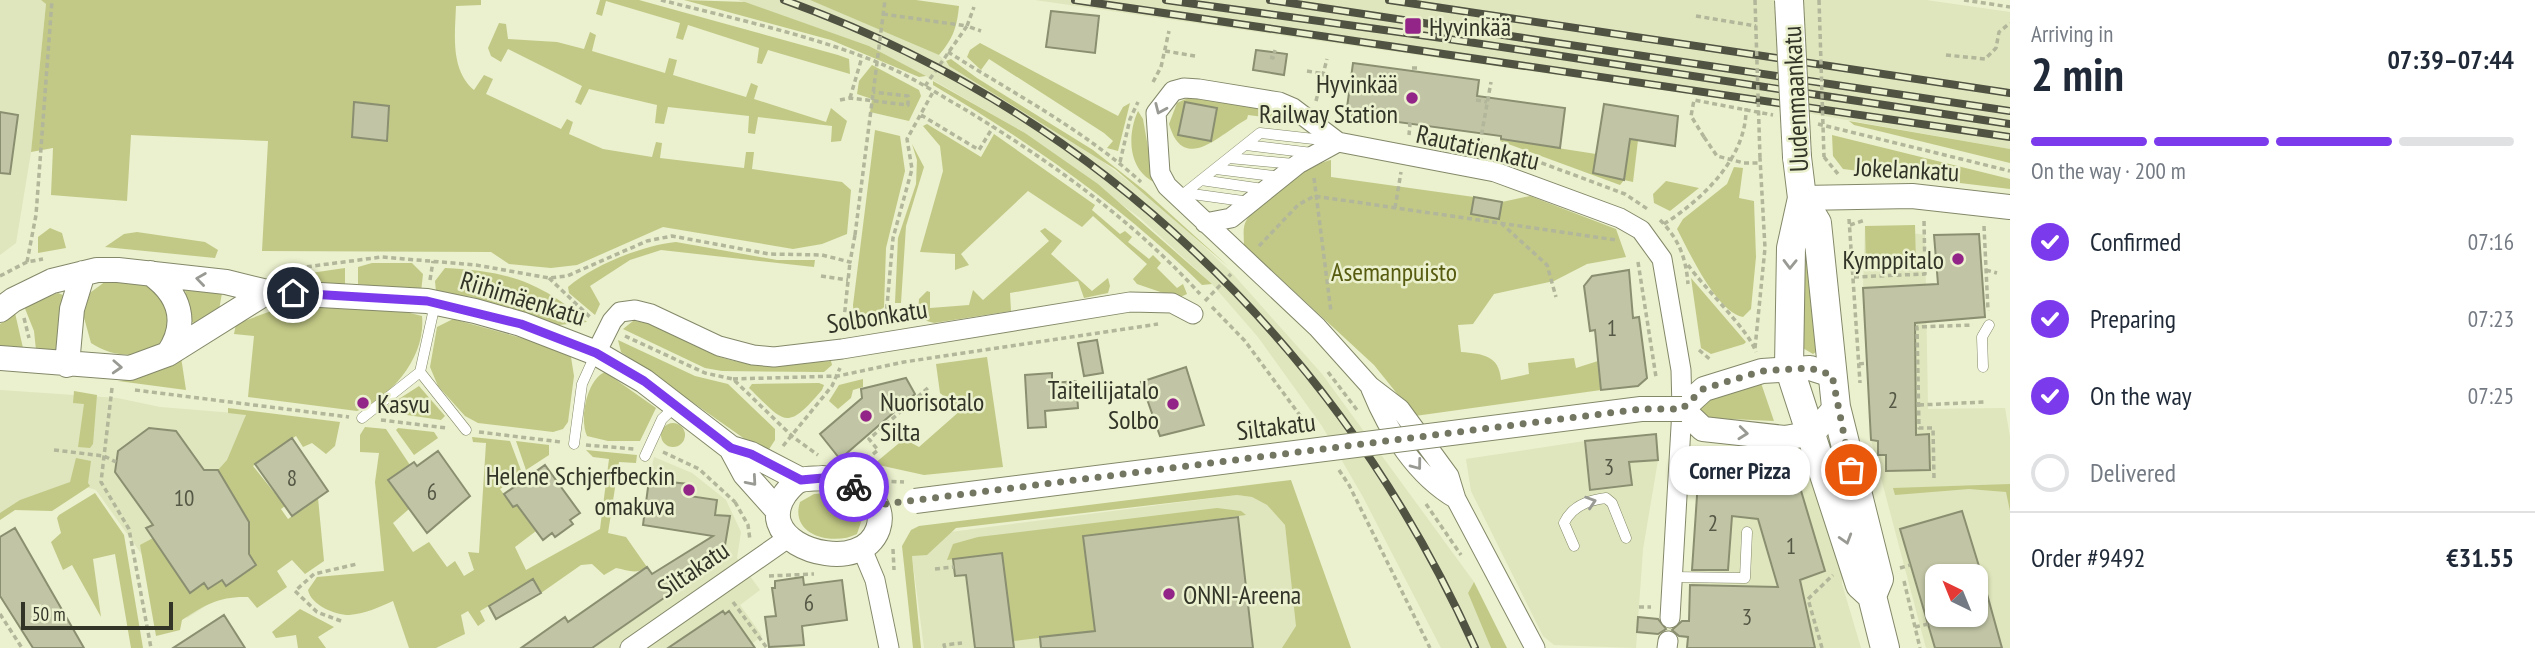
<!DOCTYPE html>
<meta charset="utf-8">
<style>
:root{--surface:#fff;--page:#f6f6f7;--text:#1f2937;--muted:#747a83;--line:#e0e1e3;--accent:#7c3aed}
body{margin:0;font-family:"PT Sans Narrow",sans-serif;background:var(--page);color:var(--text);height:100vh;display:flex;flex-direction:column;font-size:26px;white-space:nowrap}
*{box-sizing:border-box;margin:0}
p{font-size:23px;color:var(--muted)}
.icon{flex:none;width:38px;height:38px;fill:none;stroke:currentColor;stroke-width:2;stroke-linecap:round;stroke-linejoin:round}
.map{position:relative;flex:1;overflow:hidden}
.side{display:flex;flex-direction:column;background:var(--surface);width:525px}
.side>*{flex:none}
.needle{width:46px;rotate:317deg}
.tools{position:absolute;left:1925px;top:564px;display:grid;gap:14px}
.tools a{display:grid;place-items:center;width:63px;height:63px;border-radius:14px;background:var(--surface);box-shadow:0 2px 5px #0004;font-size:35px}
.scale{position:absolute;left:21px;bottom:18px;width:152px;box-sizing:border-box;padding-left:7px;border:4px solid #323427;border-top:0;font-size:19px;line-height:24px;white-space:nowrap;color:#323427;-webkit-text-stroke:5px #ebf0ce;paint-order:stroke}
.pin{position:absolute;display:grid;place-items:center;width:60px;height:60px;color:#fff;margin:-30px;border:4px solid #fff;border-radius:50%;box-shadow:0 2px 7px #0007}
.courier{position:absolute;display:grid;place-items:center;width:70px;height:70px;margin:-35px;border:5px solid #7c3aed;border-radius:50%;background:#fff;color:#222;box-shadow:0 2px 9px #0007}
.bubble{position:absolute;height:49px;border-radius:21px;background:var(--surface);box-shadow:0 2px 5px #0004;font-size:23px;font-weight:700;line-height:49px;text-align:center}
.head em{font-style:normal;font-weight:700}
.head div{display:flex;flex-direction:column-reverse}
.head{display:flex;align-items:center;justify-content:space-between;height:119px;padding:0 21px}
h1{font-size:46px;font-weight:700;line-height:52px}
.bar{display:grid;grid-template-columns:repeat(4,1fr);gap:10px 7px;align-content:center;height:84px;padding:0 21px}
.bar i{height:9px;border-radius:5px;background:var(--line)}
.bar .current{background:var(--accent)}
.bar p{grid-column:span 4}
.line{display:flex;align-items:center;gap:18px;padding:0 21px;border-top:2px solid var(--line)}
.line div{flex:1}
ol{padding:0 21px;list-style:none}
li{display:flex;align-items:center;gap:21px;height:77px}
li p{margin-inline-start:auto}
li .icon{padding:7px;border-radius:50%;background:var(--accent);color:#fff;stroke-width:4}
li:last-child{color:var(--muted)}
li i{width:38px;height:38px;border:4px solid var(--line);border-radius:50%}
main{display:flex;flex:1;min-height:0}
.map>svg:first-child{display:block}
.built{fill:#dfe5bc;fill-rule:evenodd}
.green{fill:#c2c986;fill-rule:evenodd}
.building{fill:#c1c5a5;stroke:#8b8f71;stroke-width:2;fill-rule:evenodd}
.lines{fill:none;stroke-linecap:round;stroke-linejoin:round}
.service-casing{stroke:#848869;stroke-width:11}
.minor-casing{stroke:#848869;stroke-width:21}
.tertiary-casing{stroke:#848869;stroke-width:26}
.secondary-casing{stroke:#848869;stroke-width:30}
.path{stroke:#b2b69a;stroke-width:3.5;stroke-dasharray:5 3.5;stroke-linecap:butt}
.service{stroke:#fff;stroke-width:10}
.minor{stroke:#fff;stroke-width:19}
.tertiary{stroke:#fff;stroke-width:24}
.secondary{stroke:#fff;stroke-width:28}
.rail-casing{stroke:#505242;stroke-width:8}
.rail{stroke:#ebf0ce;stroke-width:5;stroke-dasharray:16;stroke-linecap:butt}
.tertiary-bridge-casing{stroke:#848869;stroke-width:26;stroke-linecap:butt}
.secondary-bridge-casing{stroke:#848869;stroke-width:30;stroke-linecap:butt}
.path-bridge{stroke:#b2b69a;stroke-width:3.5;stroke-dasharray:5 3.5;stroke-linecap:butt}
.tertiary-bridge{stroke:#fff;stroke-width:24}
.secondary-bridge{stroke:#fff;stroke-width:28}
.oneway{stroke:#989a93}
.done{stroke:#737661;stroke-width:7;stroke-dasharray:0 12.6}
.route{stroke:#7c3aed;stroke-width:9}
.poi-dot{fill:#922587;stroke:#ebf0ce;stroke-width:2.5}
.labels{text-anchor:middle;dominant-baseline:central;stroke-width:5;stroke-linejoin:round;paint-order:stroke}
.number-label{font-size:23px;fill:#565846}
.poi-label{font-size:26px;fill:#323427;stroke:#ebf0ce;text-anchor:start}
.street-label{font-size:26px;fill:#323427;stroke:#ebf0ce}
.park-label{font-size:26px;fill:#565b10;stroke:#ebf0ce}
</style>
<main>
<div class="map">
<svg width="2010" height="648" viewBox="0 0 2010 648">
<rect width="100%" height="100%" fill="#ebf0ce"/>
<!-- built -->
<path class="built" d="M0,0H41L46,4L31,152L16,243L0,255Z
M738,0H810L939,55L949,66L1097,157L1164,209L1232,273L1322,374L1474,582L1468,593L1491,648H1441L1363,497L1322,426L1258,337L1212,284L1140,218L1025,133L926,76L869,46Z
M1035,0H1926L2010,12V149L1746,102Z
M1865,226L1925,235L1928,409L2005,408L2010,437V648H1926L1871,440L1863,288ZM1937,576H1976V614H1937Z
M0,390L117,398L160,407L246,414L235,470L283,556L187,618L96,490L70,482L0,513Z
M1656,434L1658,460L1643,549L1636,648L1554,645L1543,636L1471,491L1466,459L1585,441Z
M654,457L692,473L726,500L741,532L737,558L760,590L740,605L762,636L746,648H527L647,567L652,574L713,536L717,500L689,496V484L649,480Z
M1705,462L1773,465L1814,474L1842,562V584L1861,648H1687L1698,481Z
M1237,495L1252,497L1267,505L1285,525L1299,648H924L912,556L927,535Z"/>
<!-- green -->
<path class="green" d="M41,0H481V5L456,6C455,34 450,70 474,90L484,75L493,79L486,94L561,129L567,119L573,122L569,134L603,149L652,157L656,142L662,143L660,158L744,168L746,152H754L752,169L842,182L851,190L847,234L822,244L793,249L663,227L577,265L551,268L509,264L491,252L262,251L268,141L131,135L127,201L51,195L53,148L31,152L46,4Z
M600,0H639L838,55L849,59L850,74L768,50L762,64L757,63L759,48L688,25L683,40L676,38L680,23L606,1L602,16L596,14Z
M684,0L745,2L869,46L926,76L919,77L831,40Z
M810,0H916L959,6C957,27 953,39 939,55Z
M499,23L506,24L508,39L557,42L584,49L590,32L596,35L592,51L665,73L669,58L677,60L673,75L746,97L751,83L758,86L754,99L826,122L831,108L847,121L841,141L831,142L832,126L758,117L755,134L748,133L749,116L668,107L664,124L655,123L657,105L589,89L581,105L575,102L582,86L508,49L501,62L491,56L488,48Z
M980,43L1118,116L1123,107L1130,103L1118,151L1107,148L1113,141L1104,133L989,59L981,70L967,57L970,50Z
M951,59L977,78L1093,150L1145,191L1229,267L1115,169L949,66L946,61Z
M872,65L919,90L921,96L909,121L870,112L872,99L857,94L859,81Z
M933,81L1025,133L1098,184L1212,284L1202,285C1121,205 1031,143 933,85Z
M1192,96L1270,106L1291,115L1287,120L1248,115L1247,119C1220,134 1184,175 1169,124L1177,103ZM1185,102L1217,108L1211,141L1179,135Z
M1138,111L1143,119L1154,182C1128,169 1127,135 1138,111Z
M1849,121L2010,149V163L1854,125Z
M927,124L981,157L994,134L1095,205L1092,210L1120,234L1125,231L1132,237L1128,242L1149,259L1153,255L1161,263L1157,268L1177,288L1183,284L1187,294L1178,298L1137,284L1133,279L1147,264L1093,216L1082,227L1028,191L961,254L969,265L955,270V254L920,252L943,171L940,146L923,126Z
M875,130L900,136L905,171L886,248L884,307L874,318L854,322L853,305Z
M1832,135L2010,179V189L1843,169L1833,156Z
M1501,139L1596,154L1594,173L1623,180L1630,139L1638,140L1633,182L1624,180L1620,185L1500,141Z
M912,144L924,167L906,226L901,303H895L898,238L916,184L917,160Z
M1331,160V177L1474,197L1471,214L1499,219L1502,202L1530,196L1616,229L1626,257L1587,264L1554,281L1494,294L1473,324L1458,325L1461,352C1483,354 1499,355 1501,380L1529,374L1528,363L1574,358L1576,368L1598,361L1601,390L1415,416L1374,365L1244,245C1244,236 1242,227 1247,219C1258,201 1312,163 1331,160Z
M1734,167L1743,168L1739,198L1754,201L1756,257L1751,309L1743,317C1716,312 1689,251 1677,229L1683,219L1727,184Z
M1666,181L1699,188L1670,211L1654,203L1653,194Z
M1915,225L1916,264L1866,266L1865,226Z
M50,228L62,233L66,248L38,253V237Z
M1045,228L1062,241L1051,254L1092,291L1108,278L1110,286L1108,293L1084,298L1078,281L1010,293L1011,311L934,323L927,321L918,311L919,299L927,291L930,292V308L969,305L973,290L983,300L1049,241L1040,231Z
M137,232L205,242L218,250L215,258L105,247L124,234Z
M676,242L777,260H815L814,267L661,250L630,260L590,286L600,304L595,315L569,293L568,287C593,265 644,245 676,242Z
M1811,254L1819,350L1813,354L1801,347L1799,256Z
M372,263H412L423,274L421,292L358,284V267Z
M345,268V285L277,279L283,277Z
M445,268C506,271 540,281 587,322L559,325L472,297L436,292L435,281Z
M1691,278L1746,342L1744,344L1711,354L1701,348Z
M106,281C117,282 133,280 144,284C152,286 156,292 160,298C193,346 133,371 91,343L83,314L87,295Z
M185,289L222,293L219,310L196,327L189,317Z
M58,293L63,295L59,354L36,350L34,331L24,306Z
M313,306L406,312L422,316C426,356 393,396 357,411L248,397L254,336L234,334L236,324L274,310Z
M15,313L23,348L0,346V324Z
M453,319L536,342L571,357L574,376L568,422L563,429L553,432L478,423L465,416L438,386L430,367L437,327Z
M633,321C659,320 696,349 723,358C759,369 795,363 831,361L832,365L824,372L722,371L705,368L623,329Z
M618,340L695,376L728,384L775,429V440L766,454L621,352Z
M181,357L186,390L118,381L133,379Z
M987,357L1003,467L924,475L874,464L904,439L919,447L961,410L940,393L936,364Z
M605,372L656,408L640,441H608L587,436C579,419 587,379 605,372Z
M863,379V387L853,390L851,398L838,409L829,401L839,385Z
M819,383L824,385L822,390C786,432 785,423 749,388L752,384Z
M1761,383L1774,421L1709,418L1700,412V403L1703,401Z
M419,386L445,416L441,420L380,411Z
M74,391L97,395L93,444L90,448L78,447L84,404L73,403Z
M228,408L340,422L335,446L326,454L312,443L303,447L296,436L253,466L285,506L281,509L288,519L318,498L324,561L305,574L292,560L277,571L287,587L257,608L248,597C220,596 204,605 182,620L180,630L156,636L140,545L153,538L190,593L204,583L208,589L222,580L227,585L256,565L249,554V522L218,470L227,460L246,415L228,413Z
M661 435a12 12 0 1 1 24 0a12 12 0 1 1-24 0Z
M365,427L386,429L410,465L389,480L409,509L393,523L413,552L429,542L447,567L455,561L464,576L474,570L468,552L479,553L486,443L473,442L472,437L510,441L522,473L500,489L513,507L517,505L536,531L515,547L526,570L600,529L609,459L593,457L586,450L637,455L636,463L619,462L608,533L626,537L647,567C636,575 628,570 616,568L604,575L592,564L581,565L541,593L533,580L480,611L485,621L478,626L468,611L461,615L465,634L436,648H409L393,601C380,607 364,614 349,615C335,615 311,605 308,590L317,577L384,571L375,482L379,453L360,452V435Z
M398,428L434,432L438,438L414,455L396,430Z
M516,441L549,445V455L526,470Z
M76,458L91,461L88,483L90,486L52,511L15,510L0,520V513L20,500L70,482Z
M1291,480L1351,648H1282L1296,626L1285,525L1267,505L1252,497L1237,495L956,528L927,555L912,556L921,648H913L902,546L911,530L919,526Z
M2010,484V511L2006,492L1969,489L1895,495L1893,488Z
M95,493L124,535L143,648H131L115,554L93,559L101,617L72,565L63,570L51,542L61,533L57,518L59,515Z
M828,493C844,497 856,503 862,519L857,534C834,546 789,536 800,502L814,494Z
M1217,508L1241,511L1246,515L1084,536L1095,631L1013,641L1002,553L947,560L953,544L978,537Z
M1474,582L1507,648H1491L1468,593Z
M300,609L334,627L318,637L326,648H298L296,635L276,638L272,632Z"/>
<!-- building -->
<path class="building" d="M1051,11L1099,16L1095,53L1046,47Z
M1256,50L1287,54L1284,75L1253,70Z
M1353,63L1479,80L1477,96L1565,108L1560,148L1501,139V136L1346,115Z
M354,102L389,106L387,141L352,137Z
M1185,102L1217,108L1211,141L1178,135Z
M1604,104L1678,116L1675,146L1630,139L1624,180L1593,173Z
M0,112L18,115L10,174L0,173Z
M1474,197L1502,202L1499,219L1471,214Z
M1979,234L1985,317L1915,323L1916,435L1929,434L1930,470L1886,471V455H1878V441L1871,440L1863,288L1938,284L1934,235Z
M1629,270L1633,318L1639,317L1647,378L1638,386L1601,390L1595,330L1590,331L1584,286L1592,276Z
M1097,340L1103,373L1084,376L1078,343Z
M1186,367L1204,425L1160,436L1141,382Z
M1052,373V383L1076,381L1078,408L1045,411L1046,427L1028,428L1025,375Z
M906,378L915,394L840,459L820,434L862,398L861,389Z
M149,428L176,431L204,470H218L249,522V554L256,565L226,586L222,580L208,589L204,583L190,593L146,528L153,525L115,472L118,451Z
M1656,434L1658,460L1629,462L1632,485L1590,490L1585,441Z
M292,438L328,491L292,516L255,464Z
M438,451L470,496L427,533L388,480L414,462L417,466Z
M545,465L580,513L570,520L573,524L555,537L552,533L543,540L517,505L513,507L504,494Z
M1717,472L1795,479L1799,484L1825,571L1800,580L1815,648H1687L1688,637L1679,636L1672,630L1682,621H1689L1690,585L1778,587L1758,519L1732,516L1728,570H1692L1698,481L1715,482Z
M649,480L689,484V496L717,500L715,515L730,516L723,557L592,648H521L565,617L568,622L647,567L652,574L713,536L643,525Z
M1962,511L1982,576L2002,648H1935L1900,529ZM1937,576H1976V614H1937Z
M1238,517L1253,648H1041L1040,637L1095,631L1083,536Z
M15,528L84,648H33L0,596V537Z
M1002,553L1014,648H975L966,575L955,576L953,559Z
M803,577L804,585L842,580L847,620L802,626L804,645L769,647L765,617L776,616L772,588H775V581Z
M533,579L541,593L496,619L489,606Z
M723,611L725,614L729,611L755,648H668Z
M224,615L245,648H173Z
M1638,617L1658,619L1666,629L1658,634L1637,632Z"/>
<g class="lines">
<!-- service casing -->
<g class="service-casing">
<path id="service" d="M1246,145L1312,153
M1229,158L1294,164
M1216,169L1281,177
M1201,180L1263,189
M1186,192L1260,133L1332,141
M1185,193L1250,202
M1983,367L1982,337L1989,325
M420,372L466,430
M362,418L420,372L435,304
M574,444L582,384L596,353
M645,456L662,419L677,405
M1574,546L1564,523C1572,506 1588,500 1606,498L1612,503L1626,538
M1673,577L1745,578L1747,532"/>
</g>
<!-- minor casing -->
<g class="minor-casing">
<path id="minor" d="M1205,223L1231,218L1298,164L1338,142
M596,353L612,321L620,312L635,310L651,314L719,346L753,355L774,357L842,349L1130,302L1172,303L1193,314
M1371,389C1388,431 1416,476 1456,499
M862,549L875,580L889,648
M630,648L788,538
M1535,648L1456,499L1449,476L1400,409L1370,386L1317,327L1167,186L1160,173L1156,113L1173,91L1184,88L1199,89L1279,102L1293,108L1338,142L1495,172L1620,218L1641,230L1662,259L1681,370L1682,409L1670,618
M1667,648L1668,641"/>
</g>
<!-- tertiary casing -->
<g class="tertiary-casing">
<path id="tertiary" d="M1802,198L1912,196L2010,207
M150,273C180,294 189,323 168,354
M0,310L13,300L52,281L97,270H118L226,282L267,292L427,301L475,311L521,324L596,353L644,381L731,448L751,454L801,480
M0,358L130,368L168,354L267,292
M67,365L72,309L83,273
M1832,375L1810,368L1762,371L1704,389L1682,409L1703,429L1785,438L1813,433L1836,407
M731,448L745,474L778,511
M823,478C848,482 889,496 878,529C874,540 865,548 855,551C822,563 756,537 785,494C789,489 794,482 801,480C808,478 816,479 823,478Z"/>
</g>
<!-- secondary casing -->
<g class="secondary-casing">
<path id="secondary" d="M1797,157L1802,198L1791,248L1789,367L1860,585L1872,596L1885,648
M1802,198L1817,223L1836,407L1879,579L1872,596"/>
</g>
<!-- path -->
<path class="path" d="M661,0C731,18 820,37 886,66C912,77 936,93 961,107C1047,159 1132,219 1200,294
M1964,0L2010,7
M883,14L967,26L974,7
M1696,16L1756,26
M1165,51L1195,56
M948,52C1013,93 1084,130 1141,182
M1946,55L1985,59L1996,48L1999,32L2010,23
M1270,57L1273,58L1275,50
M1412,68H1420
M1307,71L1324,74
M1153,82L1161,67L1169,31
M925,86L967,26L981,31
M850,98L862,57
M840,100L850,98L908,105V96L873,92
M1476,100L1487,102
M1316,101L1327,59
M921,115L979,150L993,127
M1408,124H1410L1409,135
M1818,124L2010,171
M1426,137L1499,147L1625,194L1649,210
M1704,137L1691,116L1694,100L1773,115
M1480,143L1491,82
M1824,157L1838,174
M1120,162L1130,119L1138,102
M1744,163H1761
M1314,178L1331,312
M1395,208L1401,172
M1849,219L1860,383
M1660,220C1679,239 1686,258 1688,284
M1501,223L1547,265L1556,297
M1664,224C1703,199 1747,157 1746,108
M1850,225L1865,220
M1984,226L1988,311
M1259,246L1298,205L1314,196L1616,240
M27,262L36,215L52,0
M1638,262L1656,377
M1688,265C1705,289 1748,329 1756,352
M290,269L382,257L476,265L549,278L567,276L647,241L672,236L769,254L822,255L850,262L855,235
M1986,270L1997,273
M0,276L27,262L43,259
M821,276L848,280
M1854,277L1925,274L1924,220
M549,278L591,318
M430,280L433,261
M1205,301L1231,274
M1212,307L1245,341L1310,429
M24,318L29,338
M879,323L886,317L893,238L912,169L907,139L933,92
M843,329L850,262
M625,336L705,373L733,379L793,437L818,455
M1755,348L1765,248L1760,158
M1699,350L1712,361
M1859,364L1867,363
M1328,372L1357,410
M733,379L838,376L904,362L1158,324
M112,388L101,482L129,529L151,648
M135,390L349,417
M1919,405L1985,402
M381,420L447,428
M479,432L561,442
M586,445L634,449
M783,446L832,386L840,368
M54,450L104,456L116,462
M663,452L699,469L735,502
M1791,459L1794,470L1798,473
M860,465L878,450L869,439L929,387
M1698,466L1794,470
M1339,470L1349,485L1430,648
M1697,477L1716,479
M1934,478L1933,428H1919L1917,327L1973,325
M883,481L904,482
M735,502L748,525L750,540
M1426,504L1461,555
M893,549L894,570
M1900,568L1910,565
M935,569L954,567
M769,576L814,574
M1904,581L1920,648
M733,602L767,648
M1639,607H1651
M0,614L22,648
M341,621L317,612L295,591L314,574L357,564
M1915,627L1928,624
M945,648L944,645L962,643
M1822,648L1808,599L1833,575"/>
<!-- service -->
<use href="#service" class="service"/>
<!-- minor -->
<use href="#minor" class="minor"/>
<!-- tertiary -->
<use href="#tertiary" class="tertiary"/>
<!-- secondary -->
<use href="#secondary" class="secondary"/>
<!-- rail casing -->
<g class="rail-casing">
<path id="rail" d="M784,0C1096,112 1340,347 1475,648
M1075,0L2010,137
M1166,0L1442,38L2010,124
M1270,0L2010,111
M1389,0L2010,93"/>
</g>
<!-- rail -->
<use href="#rail" class="rail"/>
<!-- tertiary-bridge casing -->
<g class="tertiary-bridge-casing">
<path id="tertiary-bridge" d="M915,501L1641,409H1682"/>
</g>
<!-- secondary-bridge casing -->
<g class="secondary-bridge-casing">
<path id="secondary-bridge" d="M1789,0L1797,157"/>
</g>
<!-- path-bridge -->
<path class="path-bridge" d="M1755,0L1760,158
M1819,0L1824,157
M1704,137L1717,156L1744,163
M855,235L885,0"/>
<!-- tertiary-bridge -->
<use href="#tertiary-bridge" class="tertiary-bridge"/>
<!-- secondary-bridge -->
<use href="#secondary-bridge" class="secondary-bridge"/>
</g>
<!-- one-way arrows -->
<defs><path id="oneway-chevron" d="M-2-3.5L2.5 0L-2 3.5" fill="none" stroke-width="1.6" stroke-linecap="round" stroke-linejoin="round" transform="scale(1.75)"/></defs>
<g class="oneway">
<use href="#oneway-chevron" transform="translate(1160 109) rotate(114)"/>
<use href="#oneway-chevron" transform="translate(1790 264) rotate(91)"/>
<use href="#oneway-chevron" transform="translate(201 279) rotate(-172)"/>
<use href="#oneway-chevron" transform="translate(117 367) rotate(3)"/>
<use href="#oneway-chevron" transform="translate(1743 433) rotate(6)"/>
<use href="#oneway-chevron" transform="translate(1417 465) rotate(53)"/>
<use href="#oneway-chevron" transform="translate(752 481) rotate(49)"/>
<use href="#oneway-chevron" transform="translate(1591 502) rotate(-18)"/>
<use href="#oneway-chevron" transform="translate(1846 539) rotate(73)"/>
</g>
<g class="lines">
<!-- done -->
<path class="done" d="M854,487L877,505L1641,409H1682L1703,389L1762,371L1810,368L1832,375L1851,470"/>
<!-- route -->
<path class="route" d="M293,293L427,301L521,324L596,353L644,381L731,448L751,454L801,480L823,478L854,487"/>
</g>
<!-- markers -->
<g class="poi-dot">
<rect x="1404" y="17" width="18" height="18" rx="3.5"/>
<circle cx="1412" cy="98" r="7"/>
<circle cx="1958" cy="259" r="7"/>
<circle cx="363" cy="403" r="7"/>
<circle cx="1173" cy="404" r="7"/>
<circle cx="866" cy="416" r="7"/>
<circle cx="689" cy="490" r="7"/>
<circle cx="1169" cy="594" r="7"/>
</g>
<g class="labels">
<!-- number labels -->
<g class="number-label">
<text x="1612" y="327">1</text>
<text x="1893" y="399">2</text>
<text x="1609" y="466">3</text>
<text x="292" y="477">8</text>
<text x="432" y="491">6</text>
<text x="184" y="497">10</text>
<text x="1713" y="522">2</text>
<text x="1791" y="545">1</text>
<text x="809" y="602">6</text>
<text x="1747" y="616">3</text>
</g>
<!-- poi labels -->
<g class="poi-label">
<text x="1429" y="26">Hyvinkää</text>
<text x="1398" y="83" text-anchor="end">Hyvinkää<tspan x="1398" dy="30">Railway Station</tspan></text>
<text x="1944" y="259" text-anchor="end">Kymppitalo</text>
<text x="1159" y="389" text-anchor="end">Taiteilijatalo<tspan x="1159" dy="30">Solbo</tspan></text>
<text x="880" y="401">Nuorisotalo<tspan x="880" dy="30">Silta</tspan></text>
<text x="377" y="403">Kasvu</text>
<text x="675" y="475" text-anchor="end">Helene Schjerfbeckin<tspan x="675" dy="30">omakuva</tspan></text>
<text x="1183" y="594">ONNI-Areena</text>
</g>
<!-- street labels -->
<g class="street-label">
<text transform="translate(1795 99) rotate(-93)">Uudenmaankatu</text>
<text transform="translate(1478 147) rotate(13)">Rautatienkatu</text>
<text transform="translate(1907 169) rotate(3)">Jokelankatu</text>
<text transform="translate(523 298) rotate(17)">Riihimäenkatu</text>
<text transform="translate(877 316) rotate(-9)">Solbonkatu</text>
<text transform="translate(1276 426) rotate(-7)">Siltakatu</text>
<text transform="translate(693 569) rotate(-34)">Siltakatu</text>
</g>
<!-- park labels -->
<g class="park-label">
<text x="1394" y="271">Asemanpuisto</text>
</g>
</g>
</svg>
<div class="tools">
<a><svg class="needle" viewBox="-14 -14 28 28"><path d="M0-13l5 13h-10z" fill="#e53935"/><path d="M0 13l5-13h-10z" fill="#747a83"/></svg></a>
</div>
<div class="scale">50 m</div>
<div class="pin" style="left:1851px;top:470px;background:#ea580c"><svg class="icon" aria-label="bag" viewBox="0 0 24 24"><path d="M5 8h14l-1 12H6zM9 8a3 3 0 0 1 6 0"/></svg></div>
<div class="pin" style="left:293px;top:293px;background:#1f2937"><svg class="icon" aria-label="home" viewBox="0 0 24 24"><path d="M3 11l9-7 9 7M6 9v11h12V9"/></svg></div>
<div class="courier" style="left:854px;top:487px"><svg class="icon" aria-label="bike" viewBox="0 0 24 24"><circle cx="6" cy="16" r="4"/><circle cx="18" cy="16" r="4"/><path d="M6 16l4-8h5l3 8M10 8l3 8H6M13 5h3"/></svg></div>
<div class="bubble" style="left:1670px;top:446px;width:140px">Corner Pizza</div>
</div>
<section class="side">
<div class="head"><div><h1>2 min</h1><p>Arriving in</p></div><em>07:39–07:44</em></div>
<div class="bar"><i class="current"></i><i class="current"></i><i class="current"></i><i></i><p>On the way · 200 m</p></div>
<ol>
<li><svg class="icon" aria-label="check" viewBox="0 0 24 24"><path d="M5 12l5 5 9-10"/></svg>Confirmed<p>07:16</p></li>
<li><svg class="icon" aria-label="check" viewBox="0 0 24 24"><path d="M5 12l5 5 9-10"/></svg>Preparing<p>07:23</p></li>
<li><svg class="icon" aria-label="check" viewBox="0 0 24 24"><path d="M5 12l5 5 9-10"/></svg>On the way<p>07:25</p></li>
<li><i></i>Delivered</li>
</ol>
<div class="line" style="height:91px"><div>Order #9492</div><b>€31.55</b></div>
</section>
</main>
